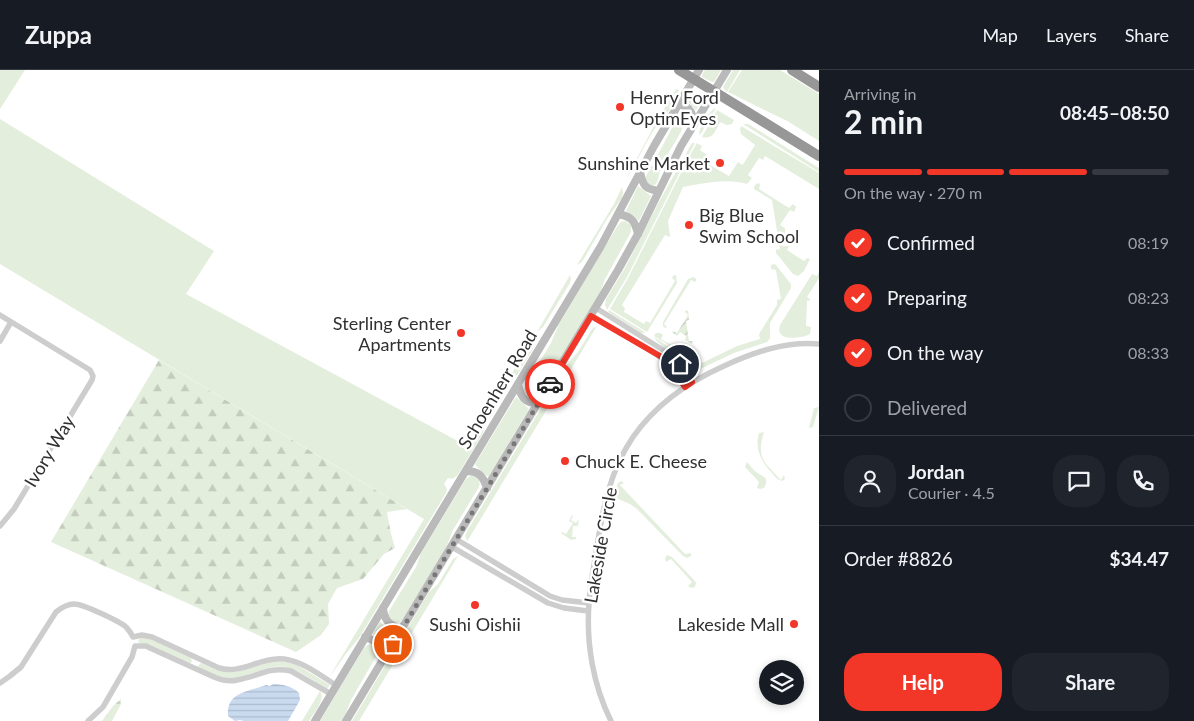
<!DOCTYPE html>
<meta charset="utf-8">
<style>
:root{--surface:#171b24;--page:#20242c;--text:#f1f3f6;--muted:#9ea1a6;--line:#363941;--accent:#f23628}
body{margin:0;font-family:Lato,sans-serif;background:var(--page);color:var(--text);height:100vh;display:flex;flex-direction:column;font-size:19px;white-space:nowrap}
*{box-sizing:border-box;margin:0}
p{font-size:16px;color:var(--muted)}
.icon{flex:none;width:28px;height:28px;fill:none;stroke:currentColor;stroke-width:2;stroke-linecap:round;stroke-linejoin:round}
.map{position:relative;flex:1;overflow:hidden}
.details{display:flex;flex-direction:column;background:var(--surface);width:375px}
.details>*{flex:none}
.controls{position:absolute;left:759px;top:590px;display:grid;gap:10px}
.controls a{display:grid;place-items:center;width:45px;height:45px;border-radius:50%;background:var(--surface);box-shadow:0 2px 8px #0003;font-size:25px}
.pin{position:absolute;display:grid;place-items:center;width:42px;height:42px;color:#fff;margin:-21px;border:2px solid #fff;border-radius:50%;box-shadow:0 1px 5px #0007}
.courier{position:absolute;display:grid;place-items:center;width:50px;height:50px;margin:-25px;border:4px solid #f23628;border-radius:50%;background:#fff;color:#222;box-shadow:0 1px 6px #0007}
.headline em{font-style:normal;font-weight:700}
.headline div{display:flex;flex-direction:column-reverse}
.headline{display:flex;align-items:center;justify-content:space-between;height:85px;padding:0 25px}
h1{font-size:32px;font-weight:700;line-height:38px}
.bar{display:grid;grid-template-columns:repeat(4,1fr);gap:8px 5px;align-content:center;height:60px;padding:0 25px}
.bar i{height:6px;border-radius:4px;background:var(--line)}
.bar .current{background:var(--accent)}
.bar p{grid-column:span 4}
.line{display:flex;align-items:center;gap:12px;padding:0 25px;border-top:1px solid var(--line)}
.line div{flex:1}
.round{display:grid;place-items:center;flex:none;width:52px;height:52px;border-radius:20px;background:var(--page)}
ol{padding:0 25px;list-style:none}
li{display:flex;align-items:center;gap:15px;height:55px}
li p{margin-inline-start:auto}
li .icon{padding:5px;border-radius:50%;background:var(--accent);color:#fff;stroke-width:4}
li:last-child{color:var(--muted)}
li i{width:28px;height:28px;border:2px solid var(--line);border-radius:50%}
.button{display:flex;gap:10px;margin-top:auto;padding:10px 25px}
.button a{flex:1;height:58px;border-radius:20px;background:var(--accent);color:#fff;font-size:20px;font-weight:700;line-height:58px;text-align:center}
.button a+a{background:var(--page);color:var(--text)}
header{display:flex;align-items:center;gap:30px;box-sizing:border-box;height:70px;padding:0 25px;background:var(--surface);border-bottom:1px solid var(--line)}
header strong{font-size:24px}
nav{display:flex;gap:28px;margin-inline-start:auto;font-size:18px}
main{display:flex;flex:1;min-height:0}
.map>svg:first-child{display:block}
.green{fill:#e4eedd}
.forest{fill:url(#forest-firs)}
.garden{fill:url(#garden-furrows)}
.water{fill:url(#water-rules)}
.lines{fill:none;stroke-linecap:round;stroke-linejoin:round}
.street{stroke:#cdcdcd;stroke-width:5.5}
.secondary{stroke:#bababa;stroke-width:8}
.highway{stroke:#979797;stroke-width:10}
.done{stroke:#787878;stroke-width:5;stroke-dasharray:0 9}
.route{stroke:#f23628;stroke-width:6}
.poi-dot{fill:#f23628;stroke:#fff;stroke-width:2}
.labels{text-anchor:middle;dominant-baseline:central;stroke-width:5;stroke-linejoin:round;paint-order:stroke}
.poi-label{font-size:18px;fill:#303030;stroke:#fff;text-anchor:start}
.street-label{font-size:18px;fill:#303030;stroke:#fff}
</style>
<header>
<strong>Zuppa</strong>
<nav><a>Map</a><a>Layers</a><a>Share</a></nav>
</header>
<main>
<div class="map">
<svg width="819" height="651" viewBox="0 0 819 651">
<defs>
<pattern id="forest-firs" width="22" height="20" patternUnits="userSpaceOnUse" patternTransform="scale(1.25)"><rect width="22" height="20" fill="#e4eedd"/><path d="M5 1l3.5 6h-7zM16 11l3.5 6h-7z" fill="#c4ccbe"/></pattern>
<pattern id="garden-furrows" width="10" height="10" patternUnits="userSpaceOnUse" patternTransform="scale(1.25)"><rect width="10" height="10" fill="#e4eedd"/><path d="M-1 1l2-2M0 10L10 0M9 11l2-2" fill="none" stroke="#c4ccbe"/></pattern>
<pattern id="water-rules" width="6" height="5" patternUnits="userSpaceOnUse" patternTransform="scale(1.25)"><rect width="6" height="5" fill="#c9daef"/><path d="M0 2.5h6" fill="none" stroke="#adbbcd"/></pattern>
</defs>
<rect width="100%" height="100%" fill="#fff"/>
<!-- green -->
<path class="green" d="M0,0H25L0,39Z
M705,0H721L714,12H712L702,7V5Z
M733,0H740L727,22L724,19L723,17Z
M742,0H780L819,24V71L789,52L728,22Z
M676,19L679,20C677,34 664,46 656,57C647,70 639,87 631,102L627,107L654,56Z
M689,26L702,31L696,40L690,34L686,31Z
M715,38V40L700,65L699,63C701,54 708,43 715,38Z
M717,40L734,50L732,54L727,55L720,52C715,61 713,70 702,67Z
M681,41H683C692,54 666,83 661,97C658,104 660,110 655,115C649,117 645,112 646,106L670,62L677,47Z
M0,49L214,181L186,224L467,376L480,355L482,353C484,356 484,359 483,363L457,406L452,409L448,408L444,414L447,419L446,423L359,568L345,585L331,605L330,606L424,449L0,194Z
M743,54H747L750,55L819,98V102Z
M741,56L819,103V119L765,86L763,90L759,88L748,105L752,108L747,114C727,108 704,113 683,117L668,151L670,166L669,167L665,165L622,235L625,238L624,242L644,254L646,251L650,253L675,211L672,208L674,205H676L677,213L647,262L610,239L628,208L690,85L697,73L702,76L700,80L707,85L703,91L729,106L738,92L742,95L744,93L755,75L741,64L740,59Z
M692,73H695L689,84L627,207L607,240L605,235L606,229L625,198L660,130Z
M759,113L760,115L759,119L789,138L793,134L796,137L794,142L790,140L780,155L785,158V165L780,167L782,176H789L787,180L804,191L807,188L810,189L804,201L798,206L793,204L776,183V180L780,179L772,130L754,119V117L756,114Z
M638,116L651,126L639,151L634,146L626,141Z
M622,117L623,123L622,128L607,149L582,192L577,195L614,134Z
M625,151L631,155V162L605,209L600,223L538,325L532,328L528,327L524,321L525,316L551,273L559,254L618,155L621,152Z
M775,194L791,214V218L770,253V268L767,272L734,283L696,301L691,302L688,300L691,297L672,277L654,266L656,263H660L663,265L661,269L702,293L737,276L760,269L759,264L777,235V230L781,229L776,200L771,199V195Z
M819,202V208L807,227L811,230L807,231L806,256L811,257L810,264C806,267 790,269 785,267C781,266 781,264 779,261L780,255L812,204L817,206Z
M570,205L571,209L570,213L543,257L537,262Z
M694,207L696,209V211L695,212L691,210L664,254L667,257L665,258L663,256V252L688,209Z
M609,240L646,263H641L608,242Z
M597,256L468,470L467,471L465,466L467,461L569,292L578,282L592,259Z
M654,267L674,280L689,298L686,299C683,294 680,290 676,286C669,280 657,274 654,267Z
M531,271L533,275V279L518,304L506,318L492,342L487,345Z
M516,327L529,339L489,406H487C484,403 476,397 475,394Z
M819,337L813,357L809,358L814,338Z
M764,362C756,388 764,392 781,410L784,405L785,409L782,411C778,410 776,408 773,404C762,393 754,379 759,363Z
M747,392C750,395 753,400 756,402C763,407 770,407 764,418L760,419L757,418L759,412L745,397Z
M470,406C477,405 481,410 479,417L453,460L445,480L402,550L398,553L393,552L388,546L389,541L416,497L421,483L466,409Z
M621,411L624,413L620,415L685,484L691,483V486L687,488L683,486L637,439L630,434L616,428L614,422L618,413Z
M572,445L573,446L571,450L576,453L579,449L578,456H573L572,467H576V469L571,470L561,463L562,462L566,464L573,453L569,451Z
M667,485L672,487L694,510L696,513L695,517L691,518L688,516L692,512L671,489L666,492L665,489Z
M458,486L359,651H352L429,522L438,514L453,489Z
M380,551L385,557L394,563L387,575H385L381,570L373,564Z
M141,567L150,569L191,588L192,592L190,593L139,573L138,571Z
M370,574L375,576L378,581V583L351,630L346,643L341,651H320L364,578L366,576Z
M277,591L289,592L297,595L330,615L327,619C314,611 300,600 285,597C264,593 246,611 224,608C216,606 207,601 199,598L198,596L201,593L219,601L230,602L240,601L265,593Z
M320,621C326,630 314,642 309,651H302Z"/>
<!-- forest -->
<path class="forest" d="M159,290L407,439L387,442L391,464L395,478L384,484L363,509L337,518L328,534L329,554L321,565L296,582L51,472Z
M121,629V634L112,651H102L113,636Z"/>
<!-- garden -->
<path class="garden" d="M686,240L688,241L689,250L686,251L689,271H693L692,274L685,270L686,266L680,262L677,266L672,262L673,261L677,263L688,245L685,242Z"/>
<!-- water -->
<path class="water" d="M273,614C282,614 292,616 299,623L300,630L288,651H244L240,650L235,651L228,646C226,622 248,622 266,615L270,616Z"/>
<g class="lines">
<!-- street -->
<path class="street" d="M596,238L663,280L680,294L692,312
M0,245L90,300L93,306L92,310L14,439L0,456
M591,245L641,275L665,290L673,299L685,317
M0,271L11,252
M456,469L550,526L562,530L589,533
M452,477L548,533L564,538L588,541
M0,613L10,606L21,597L56,542C61,538 67,534 74,534C83,534 119,551 126,557C129,560 131,563 133,567L142,565L152,567L219,598C240,604 256,590 276,589C298,587 319,605 336,615
M88,651L103,637L132,587L135,576H146L150,578L214,607C221,610 229,612 237,610C258,607 268,596 291,601L331,624
M611,651C593,615 586,573 589,533C590,514 594,496 597,477C603,437 610,401 633,367C656,334 688,312 724,296C754,282 786,271 819,274"/>
<!-- secondary -->
<path class="secondary" d="M678,34C692,37 693,44 693,56
M640,102C643,116 645,119 659,121
M619,144C632,147 635,151 638,164
M518,314C521,328 524,332 538,334
M466,401C479,401 483,406 487,418
M383,538C384,551 390,555 401,560
M365,567C376,570 382,576 385,587
M315,651L601,176L654,76L699,0
M346,651L618,200L638,164L681,76L727,0"/>
<!-- highway -->
<path class="highway" d="M679,0L819,86
M792,0L819,17"/>
</g>
<g class="lines">
<!-- done -->
<path class="done" d="M393,574L550,314"/>
<!-- route -->
<path class="route" d="M550,314L591,246L660,286L673,299L685,317L692,312L680,294"/>
</g>
<!-- markers -->
<g class="poi-dot">
<circle cx="620" cy="37" r="5"/>
<circle cx="720" cy="93" r="5"/>
<circle cx="689" cy="155" r="5"/>
<circle cx="461" cy="263" r="5"/>
<circle cx="565" cy="391" r="5"/>
<circle cx="475" cy="535" r="5"/>
<circle cx="794" cy="554" r="5"/>
</g>
<g class="labels">
<!-- poi labels -->
<g class="poi-label">
<text x="630" y="27">Henry Ford<tspan x="630" dy="21">OptimEyes</tspan></text>
<text x="710" y="93" text-anchor="end">Sunshine Market</text>
<text x="699" y="145">Big Blue<tspan x="699" dy="21">Swim School</tspan></text>
<text x="451" y="253" text-anchor="end">Sterling Center<tspan x="451" dy="21">Apartments</tspan></text>
<text x="575" y="391">Chuck E. Cheese</text>
<text x="475" y="554" text-anchor="middle">Sushi Oishii</text>
<text x="784" y="554" text-anchor="end">Lakeside Mall</text>
</g>
<!-- street labels -->
<g class="street-label">
<text transform="translate(497 319) rotate(-59)">Schoenherr Road</text>
<text transform="translate(49 381) rotate(-59)">Ivory Way</text>
<text transform="translate(600 475) rotate(-80)">Lakeside Circle</text>
</g>
</g>
</svg>
<div class="controls">
<a><svg class="icon" aria-label="layers" viewBox="0 0 24 24"><path d="M12 4l9 5-9 5-9-5zM3 14l9 5 9-5"/></svg></a>
</div>
<div class="pin" style="left:393px;top:574px;background:#ea580c"><svg class="icon" aria-label="bag" viewBox="0 0 24 24"><path d="M5 8h14l-1 12H6zM9 8a3 3 0 0 1 6 0"/></svg></div>
<div class="pin" style="left:680px;top:294px;background:#1f2937"><svg class="icon" aria-label="home" viewBox="0 0 24 24"><path d="M3 11l9-7 9 7M6 9v11h12V9"/></svg></div>
<div class="courier" style="left:550px;top:314px"><svg class="icon" aria-label="car" viewBox="0 0 24 24"><path d="M5 17H2v-5l4-1 3-4h7l3 4 3 1v5h-3M9 17h6M6 11h13"/><circle cx="7" cy="17" r="2"/><circle cx="17" cy="17" r="2"/></svg></div>
</div>
<section class="details">
<div class="headline"><div><h1>2 min</h1><p>Arriving in</p></div><em>08:45–08:50</em></div>
<div class="bar"><i class="current"></i><i class="current"></i><i class="current"></i><i></i><p>On the way · 270 m</p></div>
<ol>
<li><svg class="icon" aria-label="check" viewBox="0 0 24 24"><path d="M5 12l5 5 9-10"/></svg>Confirmed<p>08:19</p></li>
<li><svg class="icon" aria-label="check" viewBox="0 0 24 24"><path d="M5 12l5 5 9-10"/></svg>Preparing<p>08:23</p></li>
<li><svg class="icon" aria-label="check" viewBox="0 0 24 24"><path d="M5 12l5 5 9-10"/></svg>On the way<p>08:33</p></li>
<li><i></i>Delivered</li>
</ol>
<div class="line" style="height:90px"><a class="round"><svg class="icon" aria-label="person" viewBox="0 0 24 24"><circle cx="12" cy="8" r="4"/><path d="M4 21q1-7 8-7t8 7"/></svg></a><div><b>Jordan</b><p>Courier · 4.5</p></div><a class="round"><svg class="icon" aria-label="chat" viewBox="0 0 24 24"><path d="M4 5h16v11H9l-5 4z"/></svg></a><a class="round"><svg class="icon" aria-label="phone" viewBox="0 0 24 24"><path d="M5 4h4l2 5-3 2q2 4 5 5l2-3 5 2v4C11 20 4 13 5 4z"/></svg></a></div>
<div class="line" style="height:65px"><div>Order #8826</div><b>$34.47</b></div>
<div class="button"><a>Help</a><a>Share</a></div>
</section>
</main>
